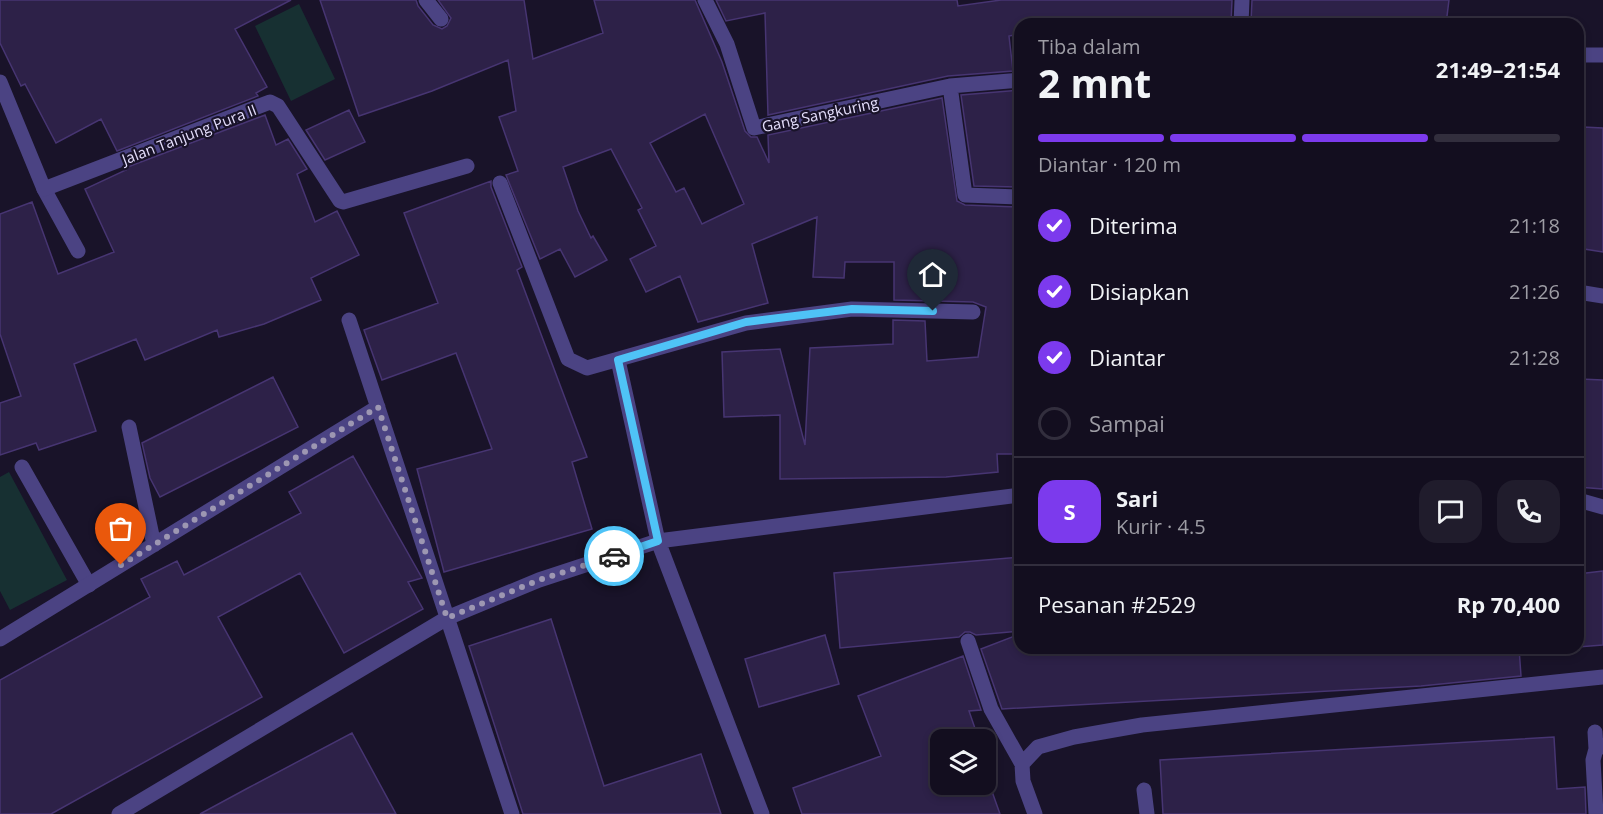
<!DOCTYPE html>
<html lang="id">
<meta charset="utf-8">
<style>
:root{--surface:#130e1f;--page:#201c2c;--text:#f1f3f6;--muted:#9d9ca4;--line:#322e3d;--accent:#7c3aed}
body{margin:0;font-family:"Open Sans",sans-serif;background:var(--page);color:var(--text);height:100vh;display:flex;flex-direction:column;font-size:22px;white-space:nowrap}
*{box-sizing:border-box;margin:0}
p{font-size:20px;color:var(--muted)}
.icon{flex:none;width:33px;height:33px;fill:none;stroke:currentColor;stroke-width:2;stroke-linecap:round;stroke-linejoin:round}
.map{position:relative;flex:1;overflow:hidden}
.drawer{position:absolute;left:1014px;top:18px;width:570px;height:636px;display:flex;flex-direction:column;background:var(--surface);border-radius:18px;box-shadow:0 3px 9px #0003,0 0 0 2px var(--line)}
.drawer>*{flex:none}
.tools{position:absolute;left:930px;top:729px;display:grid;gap:12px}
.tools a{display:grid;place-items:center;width:66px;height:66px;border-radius:12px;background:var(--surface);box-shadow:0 3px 9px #0003,0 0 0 2px var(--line);font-size:30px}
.pin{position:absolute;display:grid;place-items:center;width:51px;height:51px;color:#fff;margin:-62px -26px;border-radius:50% 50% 50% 0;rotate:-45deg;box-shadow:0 0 6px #0007}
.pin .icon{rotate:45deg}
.courier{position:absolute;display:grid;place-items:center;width:60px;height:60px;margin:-30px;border:4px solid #4fc3f7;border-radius:50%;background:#fff;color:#222;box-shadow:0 2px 8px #0007}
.head em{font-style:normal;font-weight:700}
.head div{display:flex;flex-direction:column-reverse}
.head{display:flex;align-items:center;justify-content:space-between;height:102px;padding:0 24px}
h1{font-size:39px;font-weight:700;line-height:45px}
.bar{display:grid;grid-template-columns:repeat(4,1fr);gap:9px 6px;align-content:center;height:72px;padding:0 24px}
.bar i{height:8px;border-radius:4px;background:var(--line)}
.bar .active{background:var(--accent)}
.bar p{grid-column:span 4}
.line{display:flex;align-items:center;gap:15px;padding:0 24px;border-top:2px solid var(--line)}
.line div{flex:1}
.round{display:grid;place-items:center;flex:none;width:63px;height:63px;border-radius:18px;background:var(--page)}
ol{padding:0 24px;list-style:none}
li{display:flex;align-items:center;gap:18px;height:66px}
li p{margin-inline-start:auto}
li .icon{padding:6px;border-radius:50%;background:var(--accent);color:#fff;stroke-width:4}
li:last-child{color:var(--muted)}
li i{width:33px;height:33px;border:3px solid var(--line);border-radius:50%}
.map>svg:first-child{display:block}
.green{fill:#173032}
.building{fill:#2d2148;stroke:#473572;stroke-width:1.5;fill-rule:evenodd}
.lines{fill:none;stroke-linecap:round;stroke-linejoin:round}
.service{stroke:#4b4383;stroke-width:15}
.minor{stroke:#4b4383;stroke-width:15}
.done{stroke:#9d97b2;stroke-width:6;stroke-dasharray:0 10.8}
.route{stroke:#4fc3f7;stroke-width:8}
.labels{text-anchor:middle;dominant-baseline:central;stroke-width:4.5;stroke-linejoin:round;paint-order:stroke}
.street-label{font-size:15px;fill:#e4defc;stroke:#191329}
</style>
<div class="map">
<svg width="1603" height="814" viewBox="0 0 1603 814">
<rect width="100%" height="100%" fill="#191329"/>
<!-- green -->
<path class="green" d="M299,4L335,79L291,101L255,26Z
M9,472L67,580L10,610L0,591V477Z"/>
<!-- building -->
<path class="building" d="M0,0H291L235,29L267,87L256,93L258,96L117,151L101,119L56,143L25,84L21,86L0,43Z
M320,0H416L418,6L433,25L442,29L447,26L451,18L438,0H524L533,59L603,33L594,0H695L722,62L745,131L751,137H757L769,163L768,135L942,98L957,201L965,205L1020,207V454H997L998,472L946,477L780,479V415L724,417L722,352L780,349L805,445L810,348L893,344V320L925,321L927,361L978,357L986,307L973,302L894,300V262H845L844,278L813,277L817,217L752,244L768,303L698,322L680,276L646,292L630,259L656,246L638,210L642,208L611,149L563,167L578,211L591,238L593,236L607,260L575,277L560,249L540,259L506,175L518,171L499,117L516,111L508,60L432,91L359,116ZM705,114L744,204L702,224L684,188L676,192L650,143Z
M716,0H957L958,6L1001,0H1232L1231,23L1018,24L1019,34L1009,36L1013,71L948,76L768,115L765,13L726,21Z
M1252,0H1449L1446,24H1256L1257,21L1251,22Z
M1020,90V187L974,186L961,95Z
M349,110L365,142L325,160L306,130Z
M265,115L276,145L288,139L307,169L297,174L315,222L337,211L359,255L311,278L321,300L264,324L219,337L217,330L145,360L136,339L74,364L96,431L39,450L36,443L0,455V403L21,396L0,334V214L32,202L58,274L114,252L85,189L126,170L125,168Z
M1583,127L1603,128V252L1578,248V188Z
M491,181V187L522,267L517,270L587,457L572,462L592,529L444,572L417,469L492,449L456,353L382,380L364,330L438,303L404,213Z
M273,377L298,427L160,497L150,478L142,443Z
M1580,379L1603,380V489L1578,487Z
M353,456L422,578L408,582L423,609L344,653L300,573L218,617L262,697L51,814H0V680L150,597L141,579L177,561L184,575L301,513L289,492Z
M1020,557V631L976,635L970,632H965L959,637L840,648L834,573Z
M1603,571V645L1578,647V574Z
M551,619L604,786L701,754L721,814H523L469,646Z
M1020,634V648H1519L1521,676L1421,686L1002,709L981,649Z
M825,635L839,684L759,707L745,659Z
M963,656L981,710L969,711L979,740H940V784H986V757L995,781L989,783L1000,814H802L793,788L881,756L858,696Z
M352,733L396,814H200L248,788Z
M1554,737L1557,789L1585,787L1586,814H1163L1160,760Z"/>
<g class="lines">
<!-- service -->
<path class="service" d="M44,189L78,251
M22,467L89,585"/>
<!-- minor -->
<path class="minor" d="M426,0L441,19
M705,0L727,44L754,128L950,86L1020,80
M1241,24L1242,0
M1578,55H1603
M0,82L44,189L270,102L278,106L340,201L343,202L467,166
M950,86L965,195L1020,197
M500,183L568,359L587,368L746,323L852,309L973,312
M1578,292L1603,296
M349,320L512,814
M618,360L658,541L762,814
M129,427L154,545
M1578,500L1603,507
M0,639L378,407
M968,641L991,709L1022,764
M1595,732L1596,749
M1144,790L1147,814
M119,814L447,618L539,580L658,541L1020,495
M1035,814L1023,781L1022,764L1038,747L1074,737L1142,725L1603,677
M1596,814L1593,760L1596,749L1603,746"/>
</g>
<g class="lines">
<!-- done -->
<path class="done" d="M121,565L378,407L447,618L539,580L614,556"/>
<!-- route -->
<path class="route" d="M614,556L658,541L618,360L746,322L852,309L933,311"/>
</g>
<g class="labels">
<!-- street labels -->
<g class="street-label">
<text transform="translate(820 114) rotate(-12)">Gang Sangkuring</text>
<text transform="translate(189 134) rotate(-21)">Jalan Tanjung Pura II</text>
</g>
</g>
</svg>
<div class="tools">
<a><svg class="icon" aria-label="layers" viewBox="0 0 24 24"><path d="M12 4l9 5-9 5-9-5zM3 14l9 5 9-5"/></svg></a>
</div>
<div class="pin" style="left:121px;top:565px;background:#ea580c"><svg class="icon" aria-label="bag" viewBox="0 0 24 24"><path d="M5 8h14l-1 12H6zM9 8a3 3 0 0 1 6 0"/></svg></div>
<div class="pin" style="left:933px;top:311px;background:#1f2937"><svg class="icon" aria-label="home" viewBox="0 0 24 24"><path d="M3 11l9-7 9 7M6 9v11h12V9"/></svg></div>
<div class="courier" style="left:614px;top:556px"><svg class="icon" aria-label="car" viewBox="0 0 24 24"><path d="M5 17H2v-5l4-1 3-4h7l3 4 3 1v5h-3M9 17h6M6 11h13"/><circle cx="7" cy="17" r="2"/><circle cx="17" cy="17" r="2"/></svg></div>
<section class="drawer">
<div class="head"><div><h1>2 mnt</h1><p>Tiba dalam</p></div><em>21:49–21:54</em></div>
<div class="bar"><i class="active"></i><i class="active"></i><i class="active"></i><i></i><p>Diantar · 120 m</p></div>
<ol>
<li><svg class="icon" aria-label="check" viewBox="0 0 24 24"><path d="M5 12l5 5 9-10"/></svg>Diterima<p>21:18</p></li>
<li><svg class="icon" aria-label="check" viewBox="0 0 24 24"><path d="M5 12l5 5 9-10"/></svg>Disiapkan<p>21:26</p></li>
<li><svg class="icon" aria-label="check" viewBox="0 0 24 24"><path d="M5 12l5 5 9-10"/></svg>Diantar<p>21:28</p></li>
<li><i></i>Sampai</li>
</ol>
<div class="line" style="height:108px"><b class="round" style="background:var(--accent);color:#fff">S</b><div><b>Sari</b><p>Kurir · 4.5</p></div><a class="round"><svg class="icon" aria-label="chat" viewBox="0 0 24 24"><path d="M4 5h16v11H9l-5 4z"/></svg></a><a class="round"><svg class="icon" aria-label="phone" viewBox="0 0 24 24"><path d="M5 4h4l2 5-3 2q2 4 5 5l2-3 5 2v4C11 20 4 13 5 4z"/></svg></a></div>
<div class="line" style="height:78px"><div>Pesanan #2529</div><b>Rp 70,400</b></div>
</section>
</div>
